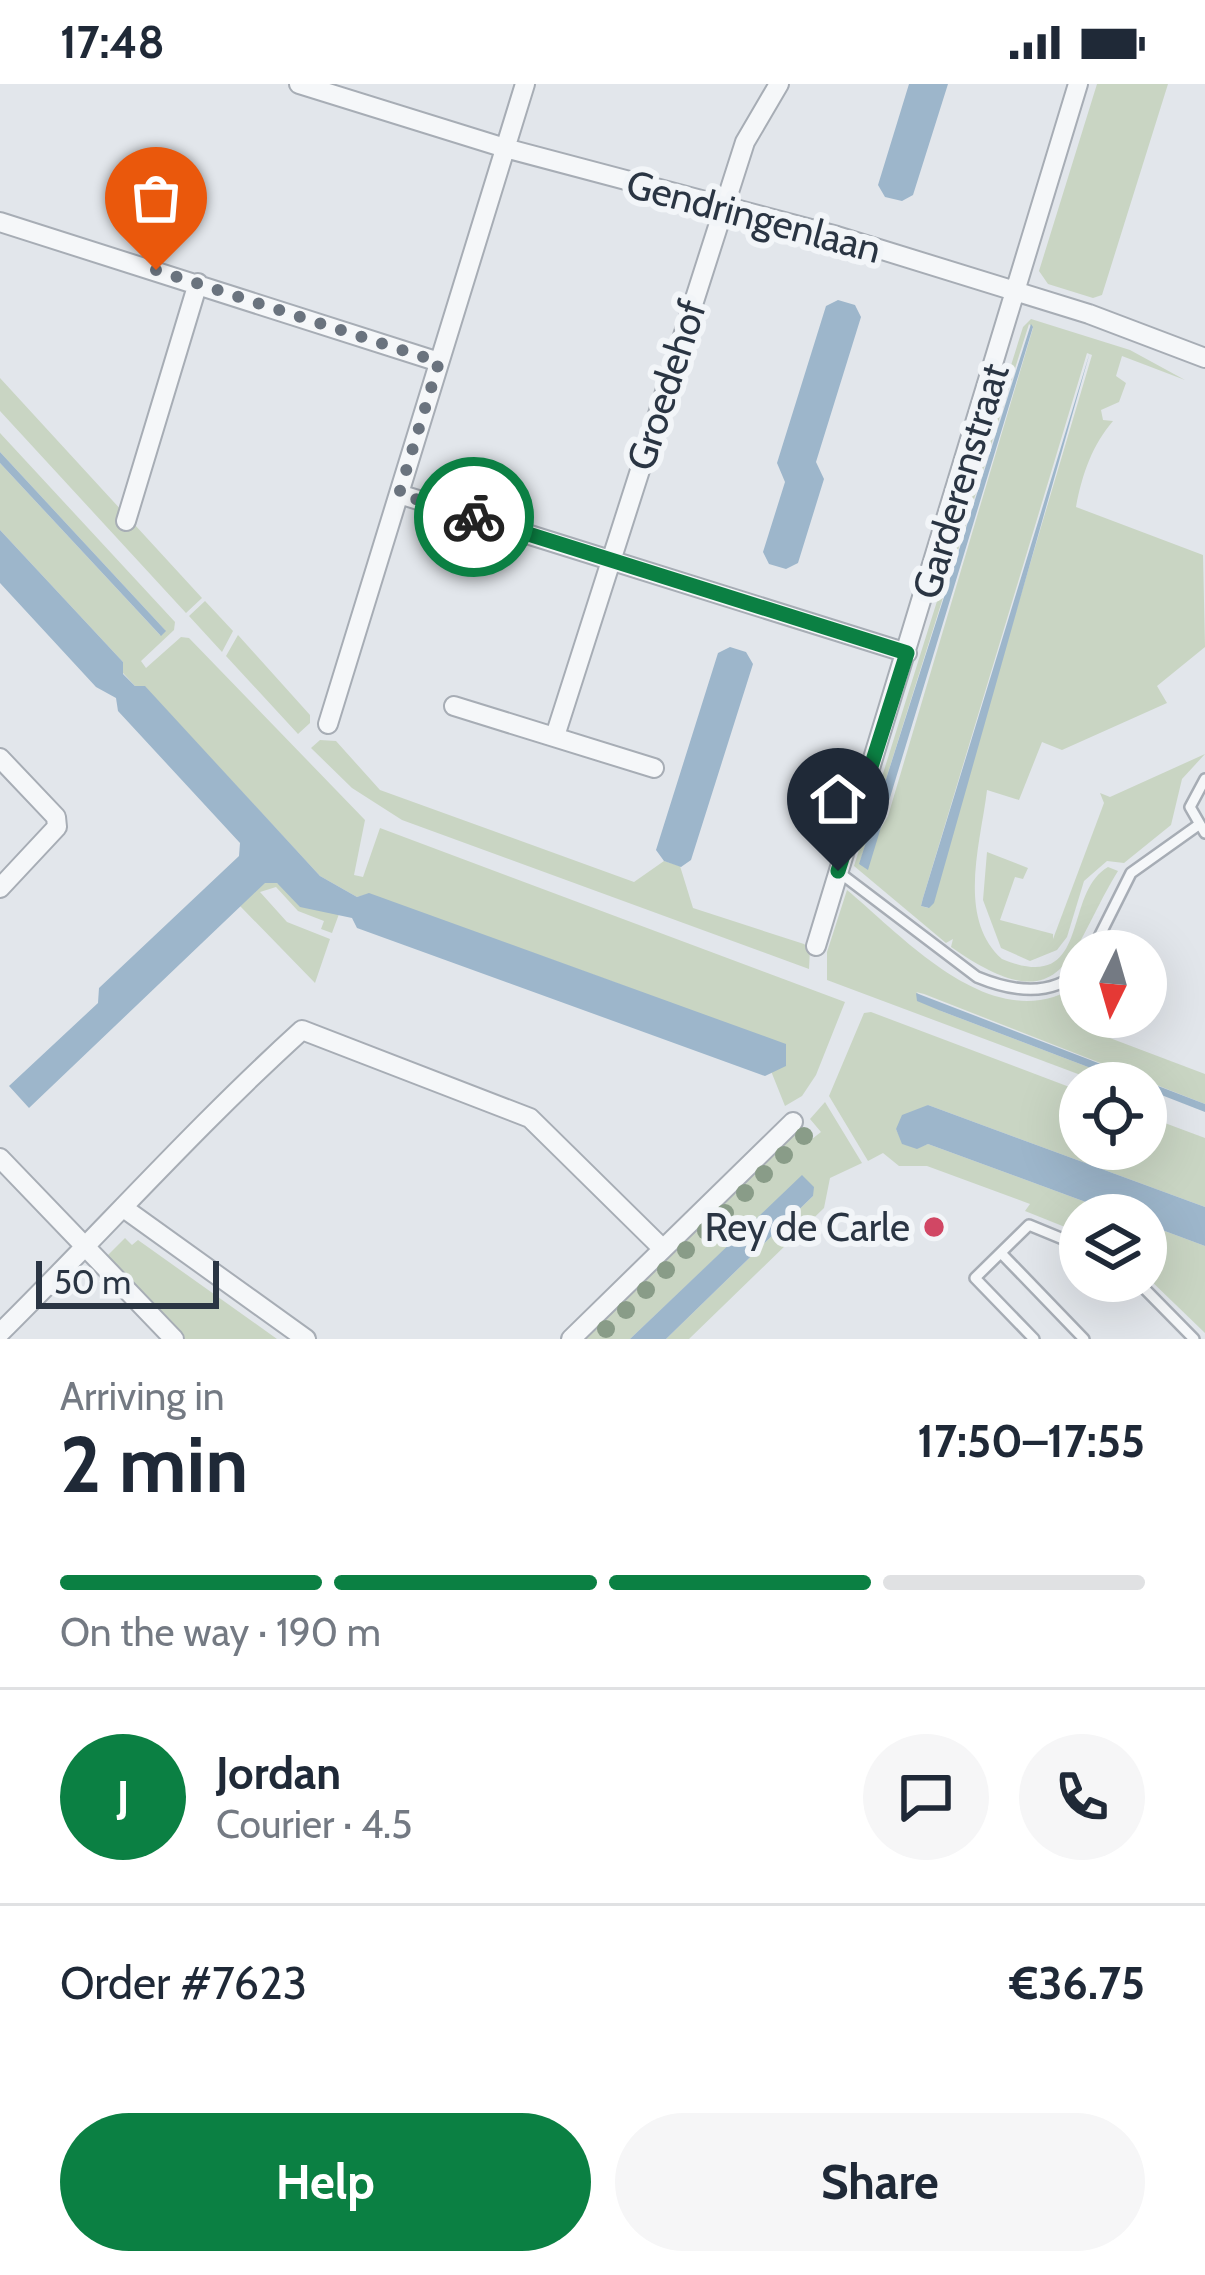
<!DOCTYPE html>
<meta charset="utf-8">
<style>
:root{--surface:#fff;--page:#f6f6f7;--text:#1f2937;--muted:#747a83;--line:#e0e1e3;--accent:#0b8043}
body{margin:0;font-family:Cabin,sans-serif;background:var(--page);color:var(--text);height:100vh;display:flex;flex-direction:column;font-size:45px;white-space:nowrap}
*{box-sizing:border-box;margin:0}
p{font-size:39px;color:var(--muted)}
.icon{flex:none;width:66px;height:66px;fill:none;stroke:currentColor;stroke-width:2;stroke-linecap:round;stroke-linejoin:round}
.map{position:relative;height:1255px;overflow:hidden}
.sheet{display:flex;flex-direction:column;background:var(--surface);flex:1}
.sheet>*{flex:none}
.needle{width:78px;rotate:185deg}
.fabs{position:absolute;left:1059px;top:846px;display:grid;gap:24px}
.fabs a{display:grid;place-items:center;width:108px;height:108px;border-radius:50%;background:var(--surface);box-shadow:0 12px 48px #0002;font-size:60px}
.scale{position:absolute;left:36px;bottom:30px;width:183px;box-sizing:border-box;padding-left:12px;border:6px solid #2a3543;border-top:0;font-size:33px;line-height:42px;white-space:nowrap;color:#2a3543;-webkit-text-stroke:9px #f2f5f8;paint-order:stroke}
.pin{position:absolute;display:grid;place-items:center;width:102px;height:102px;color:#fff;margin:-123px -51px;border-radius:50% 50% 50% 0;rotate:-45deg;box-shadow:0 0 12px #0007}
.pin .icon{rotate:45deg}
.courier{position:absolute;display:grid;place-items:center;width:120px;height:120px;margin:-60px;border:9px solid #0b8043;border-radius:50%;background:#fff;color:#222;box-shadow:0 3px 15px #0007}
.head em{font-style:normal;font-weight:700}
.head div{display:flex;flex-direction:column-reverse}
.head{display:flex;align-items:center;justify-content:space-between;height:204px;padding:0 60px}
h1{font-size:78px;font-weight:700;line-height:90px}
.bar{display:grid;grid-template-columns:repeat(4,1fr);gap:18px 12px;align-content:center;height:144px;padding:0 60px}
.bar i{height:15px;border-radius:9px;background:var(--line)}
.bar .active{background:var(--accent)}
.bar p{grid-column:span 4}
.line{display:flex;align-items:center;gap:30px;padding:0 60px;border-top:3px solid var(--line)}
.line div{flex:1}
.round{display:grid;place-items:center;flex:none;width:126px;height:126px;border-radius:63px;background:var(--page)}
.cta{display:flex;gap:24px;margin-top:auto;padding:24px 60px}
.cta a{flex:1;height:138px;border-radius:72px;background:var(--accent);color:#fff;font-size:48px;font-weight:700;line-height:138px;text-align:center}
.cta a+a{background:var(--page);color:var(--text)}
.status{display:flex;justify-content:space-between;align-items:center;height:84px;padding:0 60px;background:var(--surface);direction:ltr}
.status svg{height:33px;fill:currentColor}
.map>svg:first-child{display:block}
.green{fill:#c9d5c3;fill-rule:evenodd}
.water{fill:#9db6cb}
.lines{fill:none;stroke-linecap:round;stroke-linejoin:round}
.service-casing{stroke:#a7adb5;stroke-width:14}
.minor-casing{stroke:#a7adb5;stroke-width:22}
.service{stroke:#f5f7f9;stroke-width:9}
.minor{stroke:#f5f7f9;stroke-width:18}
.tree{fill:#899c88}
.done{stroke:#6a737e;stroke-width:12;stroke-dasharray:0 21.6}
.route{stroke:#0b8043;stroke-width:15}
.poi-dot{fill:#d14764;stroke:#f2f5f8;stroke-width:4.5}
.labels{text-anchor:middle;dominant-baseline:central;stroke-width:12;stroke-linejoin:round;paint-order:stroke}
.street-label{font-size:39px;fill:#2a3543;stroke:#f2f5f8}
.poi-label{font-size:39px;fill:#2a3543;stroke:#f2f5f8;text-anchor:end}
</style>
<div class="status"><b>17:48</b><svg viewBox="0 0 49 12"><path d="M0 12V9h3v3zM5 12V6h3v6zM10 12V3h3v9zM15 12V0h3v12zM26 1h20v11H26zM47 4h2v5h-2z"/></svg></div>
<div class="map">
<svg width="1205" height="1255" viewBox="0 0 1205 1255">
<rect width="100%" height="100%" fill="#e2e6eb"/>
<!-- green -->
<path class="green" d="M1097,0H1168L1102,211L1093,214L1048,200L1039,187Z
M1031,235L1130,266L1185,296L1122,272L1116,292L1126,299L1119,318L1101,326L1103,336L1113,337C1093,360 1082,390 1076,423L1203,471L1205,563L1157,602L1167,619L1062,666L1042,658L1019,716L987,706C981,758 956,834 1002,875C1093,912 1061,810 1108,783L1118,787C1068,868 1067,944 951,863L953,855L946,859L854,782L1023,243ZM1029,240L1033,244L888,732L859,781ZM1087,269L1092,271L928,824L921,822L923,814Z
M0,294L202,514L186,529L0,327Z
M0,349L175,538L174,546L141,577L146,584L181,553L189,554L365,736L354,791L363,793L380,744L845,918L816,991L802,1012L785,1022L771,987L786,981L630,904L369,810L357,813L320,792L145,603L135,602L123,589V578L0,446V379L160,551L165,546L0,368Z
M205,517L233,547L222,568L189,532Z
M238,551L310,631V639L298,650L226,572Z
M320,656L336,657L380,706L634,798L664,777L680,782L693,824L804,860L810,865L809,885L402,736L352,704L311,664Z
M1205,670L1182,695L1171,741L1124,779L1107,777L1084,797L1067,853L1057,866L1030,877L1001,864L983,816L987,768L1028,784L1023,795L1015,793L1000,836L1053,850V855L1104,719L1100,709L1110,713Z
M264,799H277L339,830L332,849L321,845L324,837L298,827L276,803L260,808L287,838L330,855L315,899L240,822Z
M847,806C907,856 996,957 1080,900V933H1090L1086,945L1205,990V1020L924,910L916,908L941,927L1130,999H1102L827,896V868Z
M871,928L1080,1007V1065H1146V1032L1205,1054V1123L928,1021L896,1045L903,1060L917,1064L928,1060L1121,1131H1080V1149L1025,1127L1030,1120L927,1082H899L883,1069L868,1077L829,1012L864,929Z
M825,1018L862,1079L830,1094L824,1124L689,1255H666L813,1112V1103L802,1092L630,1255H586L801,1044L812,1055L821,1048L810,1035Z
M1146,1140L1205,1162V1249L1146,1192Z
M125,1154L132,1161L138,1156L277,1255H178L106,1173Z"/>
<!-- water -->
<path class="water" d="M909,0H948L913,111L902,117L885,113L878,101Z
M838,216L855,221L861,233L816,378L824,395L798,479L786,485L769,480L763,468L785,398L777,379L826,222Z
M1031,240L1033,243L868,786L859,780Z
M1090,268L934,819L929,824L921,822L923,814Z
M0,368L166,547L161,552L0,379Z
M0,446L123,578V590L135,602H145L320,792L357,813L369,809L786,960V982L765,992L357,844L352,834L300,823L277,799H265L29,1024L9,1002L98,919L99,904L239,772L240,759L118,627L116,614L96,603L0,499Z
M730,563L746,568L753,580L691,776L681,783L664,777L656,766L718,569Z
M916,909L1205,1020V1028L1146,1005V999H1130L941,927L917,917Z
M928,1021L1205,1123V1162L1146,1140V1131H1121L928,1060L917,1065L902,1060L896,1045L902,1031Z
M802,1091L814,1103L813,1112L666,1255H630Z"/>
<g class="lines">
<!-- service casing -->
<g class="service-casing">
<path id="service" d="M1205,695L1190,723L1205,749
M840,789L977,893C1011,907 1051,914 1080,886
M1092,867L1131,789L1197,742
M1001,1169L1084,1255
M1137,1197L1194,1255
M1034,1255L975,1194L1029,1141L1080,1162"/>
</g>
<!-- minor casing -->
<g class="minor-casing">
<path id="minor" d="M299,0L505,64L837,152L1089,230L1205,274
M0,138L439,278
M399,410L907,569
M126,437L198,199
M454,622L654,684
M328,640L525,0
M555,652L745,58L779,0
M0,674L56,733L57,743L0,804
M816,862L1078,0
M0,1074L174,1255
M125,1125L306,1255
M0,1249C102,1148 196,1042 302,946L530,1034L663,1165
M571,1255L793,1038"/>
</g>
<!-- service -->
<use href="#service" class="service"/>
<!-- minor -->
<use href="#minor" class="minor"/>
</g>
<!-- trees -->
<g class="tree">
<circle cx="804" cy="1052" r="9"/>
<circle cx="784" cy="1071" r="9"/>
<circle cx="764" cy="1090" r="9"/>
<circle cx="745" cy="1109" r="9"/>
<circle cx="725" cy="1129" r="9"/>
<circle cx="706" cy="1147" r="9"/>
<circle cx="686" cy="1166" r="9"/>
<circle cx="666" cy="1186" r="9"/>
<circle cx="646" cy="1206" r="9"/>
<circle cx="626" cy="1226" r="9"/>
<circle cx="606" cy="1245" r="9"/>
</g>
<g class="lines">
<!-- done -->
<path class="done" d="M156,186L439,278L399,410L474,433"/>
<!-- route -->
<path class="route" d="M474,433L907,569L838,787"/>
</g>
<!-- markers -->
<circle class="poi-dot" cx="934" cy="1143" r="12"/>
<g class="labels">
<!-- street labels -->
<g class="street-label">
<text transform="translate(754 132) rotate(15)">Gendringenlaan</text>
<text transform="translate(666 301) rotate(-72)">Groedehof</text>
<text transform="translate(960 397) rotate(-73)">Garderenstraat</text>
</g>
<!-- poi labels -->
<g class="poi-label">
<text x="910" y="1143">Rey de Carle</text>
</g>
</g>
</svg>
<div class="fabs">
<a><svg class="needle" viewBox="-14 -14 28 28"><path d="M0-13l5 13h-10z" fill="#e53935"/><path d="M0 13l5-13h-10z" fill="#747a83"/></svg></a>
<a><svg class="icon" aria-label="locate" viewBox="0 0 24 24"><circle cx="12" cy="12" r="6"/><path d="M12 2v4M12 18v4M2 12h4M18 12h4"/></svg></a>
<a><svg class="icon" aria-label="layers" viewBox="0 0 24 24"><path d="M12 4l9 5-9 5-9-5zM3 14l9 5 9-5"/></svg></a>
</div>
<div class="scale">50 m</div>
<div class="pin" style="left:156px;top:186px;background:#ea580c"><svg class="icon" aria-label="bag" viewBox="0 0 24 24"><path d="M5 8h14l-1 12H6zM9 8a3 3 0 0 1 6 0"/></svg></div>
<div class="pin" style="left:838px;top:787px;background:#1f2937"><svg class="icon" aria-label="home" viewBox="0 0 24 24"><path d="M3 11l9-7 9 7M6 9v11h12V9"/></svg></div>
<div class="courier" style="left:474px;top:433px"><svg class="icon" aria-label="bike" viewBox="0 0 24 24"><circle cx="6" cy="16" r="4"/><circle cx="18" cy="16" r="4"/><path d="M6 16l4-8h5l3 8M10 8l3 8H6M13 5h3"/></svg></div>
</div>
<section class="sheet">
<div class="head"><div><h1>2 min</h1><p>Arriving in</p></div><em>17:50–17:55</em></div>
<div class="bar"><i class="active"></i><i class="active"></i><i class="active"></i><i></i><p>On the way · 190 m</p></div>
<div class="line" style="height:216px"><b class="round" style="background:var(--accent);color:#fff">J</b><div><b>Jordan</b><p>Courier · 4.5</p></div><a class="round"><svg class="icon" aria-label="chat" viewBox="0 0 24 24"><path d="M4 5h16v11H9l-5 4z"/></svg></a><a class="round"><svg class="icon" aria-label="phone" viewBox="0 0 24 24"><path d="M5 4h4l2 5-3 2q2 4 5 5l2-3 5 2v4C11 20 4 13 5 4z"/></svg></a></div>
<div class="line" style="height:156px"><div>Order #7623</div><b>€36.75</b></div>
<div class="cta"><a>Help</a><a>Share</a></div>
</section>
